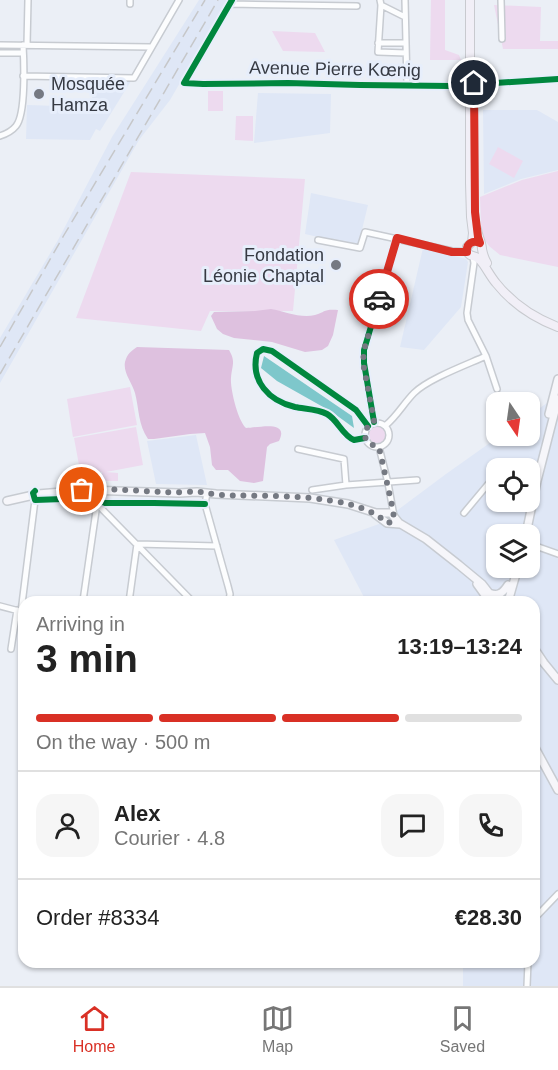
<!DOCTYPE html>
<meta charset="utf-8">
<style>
:root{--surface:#fff;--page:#f6f6f6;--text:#222;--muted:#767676;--line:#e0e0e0;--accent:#d93025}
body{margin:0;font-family:Arial,sans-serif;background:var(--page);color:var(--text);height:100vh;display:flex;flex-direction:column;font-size:22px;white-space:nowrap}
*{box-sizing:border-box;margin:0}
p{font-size:20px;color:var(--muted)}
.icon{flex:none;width:33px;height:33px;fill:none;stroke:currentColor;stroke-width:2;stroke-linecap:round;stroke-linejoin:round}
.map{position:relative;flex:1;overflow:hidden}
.side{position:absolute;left:18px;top:596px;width:522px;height:372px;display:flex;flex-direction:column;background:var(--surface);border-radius:18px;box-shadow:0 2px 4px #0004}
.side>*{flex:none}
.needle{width:39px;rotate:167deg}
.fabs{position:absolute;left:486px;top:392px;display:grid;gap:12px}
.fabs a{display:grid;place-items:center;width:54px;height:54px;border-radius:12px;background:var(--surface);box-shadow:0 2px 4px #0004;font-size:30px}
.pin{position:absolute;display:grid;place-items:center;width:51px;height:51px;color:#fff;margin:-26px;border:3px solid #fff;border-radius:50%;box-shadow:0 2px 6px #0007}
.courier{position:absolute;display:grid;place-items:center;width:60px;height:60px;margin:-30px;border:4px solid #d93025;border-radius:50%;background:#fff;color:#222;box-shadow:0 2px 8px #0007}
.summary em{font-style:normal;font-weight:700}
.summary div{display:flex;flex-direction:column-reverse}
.summary{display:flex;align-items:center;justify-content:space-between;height:102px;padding:0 18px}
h1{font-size:39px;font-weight:700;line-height:45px}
.bar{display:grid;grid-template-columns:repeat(4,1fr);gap:9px 6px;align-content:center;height:72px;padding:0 18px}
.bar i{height:8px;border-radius:4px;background:var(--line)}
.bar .active{background:var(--accent)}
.bar p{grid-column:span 4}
.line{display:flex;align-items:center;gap:15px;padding:0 18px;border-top:2px solid var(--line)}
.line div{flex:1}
.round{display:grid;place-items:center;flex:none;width:63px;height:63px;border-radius:18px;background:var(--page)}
.tab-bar{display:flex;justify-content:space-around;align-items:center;height:84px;border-top:2px solid var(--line);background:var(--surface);font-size:16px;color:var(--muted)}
.tab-bar a{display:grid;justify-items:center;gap:3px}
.tab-bar .active{color:var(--accent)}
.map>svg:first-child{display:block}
.built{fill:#dfe7f6;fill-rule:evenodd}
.green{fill:#eddaef}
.forest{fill:#dec1df}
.water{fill:#7ec7cb}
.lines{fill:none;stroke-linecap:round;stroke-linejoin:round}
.street-casing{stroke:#c7cbd1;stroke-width:8}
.secondary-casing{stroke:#c7cbd1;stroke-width:10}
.primary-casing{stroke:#c8cacf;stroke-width:10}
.street{stroke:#fcfdfe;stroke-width:5}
.secondary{stroke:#f6f6fa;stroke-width:7}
.primary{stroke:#f1eff7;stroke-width:8}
.rail{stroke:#c6c7c9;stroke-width:1.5;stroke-dasharray:12 6;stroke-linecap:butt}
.cycleway-casing{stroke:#e7eefb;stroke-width:10}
.cycleway{stroke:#00873e;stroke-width:6}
.done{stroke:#757982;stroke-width:6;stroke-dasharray:0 10.8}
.route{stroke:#d93025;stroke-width:8}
.poi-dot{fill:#757982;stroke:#e7eefb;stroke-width:2}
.labels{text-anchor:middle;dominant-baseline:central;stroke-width:6;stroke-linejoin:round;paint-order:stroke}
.street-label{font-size:18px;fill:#363a43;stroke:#e7eefb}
.poi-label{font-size:18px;fill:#363a43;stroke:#e7eefb;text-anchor:start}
</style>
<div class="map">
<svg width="558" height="986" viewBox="0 0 558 986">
<rect width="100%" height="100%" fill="#ebeff6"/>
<!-- built -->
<path class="built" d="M199,0H228L170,100L139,140L0,383V338L58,240L112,137Z
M93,80L131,81L100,131L96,129L90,140L26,139L27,105L59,106V100H92Z
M258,93L331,94L330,133L254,143Z
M483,110H537L558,122V170L521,179L484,194Z
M311,193L368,205L358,246L305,234Z
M423,248L466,259L468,262L461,307L424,350L400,347Z
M547,403L558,420V986H463V962H534V602L366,601L334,540L379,524L446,474L501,435H530V415ZM496,468H530V501H496ZM496,534H530V567H496Z
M196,435L207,485L156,484L147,441Z"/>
<!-- green -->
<path class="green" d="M431,0H445V50L459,55L461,60H430Z
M494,5L541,7L540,41H558V49H503Z
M272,31L315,33L325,52L283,51Z
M208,91H223V111H208Z
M236,116H253V141L235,140Z
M498,147L523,161L514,178L489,164Z
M558,171V267L500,255L489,246L484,239L481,224L480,197L522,180Z
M131,172L305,179L293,311H210L201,331L76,318Z
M130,387L137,425L73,437L67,399Z
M368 435a10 10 0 1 1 20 0a10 10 0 1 1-20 0Z
M136,427L143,465L106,472L118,473V481H102V472L81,476L74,438Z"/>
<!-- forest -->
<path class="forest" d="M271,309C284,311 301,319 315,315C326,312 323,309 338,310L333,335L328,346L322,350L305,352L272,342L234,338L223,334L217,329L211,316L214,312L255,311Z
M137,347L229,350C236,362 232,365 231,378C230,389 238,421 246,428C257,428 290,419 279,441L270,444L267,447L263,481L254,483L240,481L228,470H216L212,465L210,447L205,433L190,434L154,439H148C138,425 139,408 135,393C132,382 123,373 125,362C127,354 131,351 137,347Z"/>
<!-- water -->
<path class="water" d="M264,356L352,416L354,428L332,412L277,381L261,368Z"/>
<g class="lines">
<!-- street casing -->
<g class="street-casing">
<path id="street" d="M130,0V4
M232,0L184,83L203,84L288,83L360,85L450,86L558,79
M380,0L381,5L378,52L406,53
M405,0L407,85
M501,0L502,39
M230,4L357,6
M381,5L405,17
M378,43H406
M0,45L151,47
M27,45L28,0
M0,53H23
M23,76L134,78L179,0
M0,136C6,134 12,131 16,126C26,114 24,62 23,45
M318,240L360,248L365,232L452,251L467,252
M473,257L474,263L467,313L468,320L486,356L497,389
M374,422L364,363V350L397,239
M365 435a12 12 0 1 1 24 0a12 12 0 1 1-24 0Z
M386,425C397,416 404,403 414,393C428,379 466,365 486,356
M365,438L354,440C342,435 338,420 327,414C318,409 305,409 295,407C269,401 250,381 257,353L263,349L272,351L356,410L368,426
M379,447L388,483L394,516
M298,449L344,459L346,485
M312,490L346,485L417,480
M35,491L33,493L35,500L91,498L105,503H154L205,504
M207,493L205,504L228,586L230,594L229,602
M99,502L97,504L193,602
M464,513L489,483L496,478
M530,544L558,554
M85,602L83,601L97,504
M129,602L137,544L217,546
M0,606L19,611
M21,612L35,500
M11,649L17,610
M534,919L558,894
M527,986L528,962"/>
</g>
<!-- secondary casing -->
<g class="secondary-casing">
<path id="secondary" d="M549,414L558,379
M7,501L38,494L86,490L179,493L197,492L216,494L310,498L348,504L376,513H391L399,523L426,539L459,565L482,584L496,602
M375,514L387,523L400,524
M526,534L537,481L558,399
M477,584L490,602
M489,593C498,597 503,593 508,585
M508,602L518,567
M534,648L544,663L558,680
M534,746L558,790"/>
</g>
<!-- primary casing -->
<g class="primary-casing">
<path id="primary" d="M470,0V183L471,217L473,233L472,242L467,247V252L470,255L476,257L480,260C486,267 490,276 496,283C512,303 534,318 558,327
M477,229C478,237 482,243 482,249C483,255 484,258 487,263"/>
</g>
<!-- street -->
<use href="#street" class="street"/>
<!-- secondary -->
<use href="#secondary" class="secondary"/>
<!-- primary -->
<use href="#primary" class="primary"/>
<!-- rail -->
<path class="rail" d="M0,347L64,235L205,0
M0,374L218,0"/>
<!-- cycleway casing -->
<g class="cycleway-casing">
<path id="cycleway" d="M232,0L184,83L203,84L288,83L360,85L450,86L558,79
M374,422L364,363V350L397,239
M365,438L354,440C342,435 338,420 327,414C318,409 305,409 295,407C269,401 250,381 257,353L263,349L272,351L356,410L368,426
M35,491L33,493L35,500L91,498L105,503H154L205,504"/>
</g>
<!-- cycleway -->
<use href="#cycleway" class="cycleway"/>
</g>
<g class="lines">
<!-- done -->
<path class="done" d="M82,490C109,488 137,491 164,492C176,493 189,491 201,492C207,493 212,494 219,495C262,497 355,491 387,523L392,522L394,519L393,510L379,447L369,444C362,436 364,427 374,423V420L363,363L364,350L379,299"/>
<!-- route -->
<path class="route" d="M379,299L397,238L452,252H467C466,243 473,240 480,243L478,237L475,212L474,83"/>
</g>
<!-- markers -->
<g class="poi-dot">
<circle cx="39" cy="94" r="6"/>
<circle cx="336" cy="265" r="6"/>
</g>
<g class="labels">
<!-- street labels -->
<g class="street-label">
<text transform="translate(335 69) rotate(1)">Avenue Pierre Kœnig</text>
</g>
<!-- poi labels -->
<g class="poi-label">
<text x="51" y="84">Mosquée<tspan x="51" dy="21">Hamza</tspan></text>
<text x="324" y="255" text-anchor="end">Fondation<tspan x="324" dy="21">Léonie Chaptal</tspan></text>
</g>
</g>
</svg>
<div class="fabs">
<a><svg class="needle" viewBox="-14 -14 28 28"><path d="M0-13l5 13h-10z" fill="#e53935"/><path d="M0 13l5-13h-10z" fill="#767676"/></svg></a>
<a><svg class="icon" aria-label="locate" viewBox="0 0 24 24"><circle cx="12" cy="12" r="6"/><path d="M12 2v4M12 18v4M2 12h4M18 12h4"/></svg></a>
<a><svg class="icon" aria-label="layers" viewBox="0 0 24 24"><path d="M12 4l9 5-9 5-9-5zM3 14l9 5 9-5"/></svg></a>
</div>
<div class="pin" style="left:82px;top:490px;background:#ea580c"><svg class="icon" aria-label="bag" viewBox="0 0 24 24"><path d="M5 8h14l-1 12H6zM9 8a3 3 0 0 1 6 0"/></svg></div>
<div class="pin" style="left:474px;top:83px;background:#1f2937"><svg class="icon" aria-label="home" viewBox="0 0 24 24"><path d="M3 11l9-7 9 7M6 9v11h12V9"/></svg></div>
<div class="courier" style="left:379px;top:299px"><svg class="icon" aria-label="car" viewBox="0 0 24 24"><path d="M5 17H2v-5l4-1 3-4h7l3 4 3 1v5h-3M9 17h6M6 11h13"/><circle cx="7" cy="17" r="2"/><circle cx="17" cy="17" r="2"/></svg></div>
<section class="side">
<div class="summary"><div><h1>3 min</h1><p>Arriving in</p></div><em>13:19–13:24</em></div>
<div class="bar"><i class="active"></i><i class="active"></i><i class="active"></i><i></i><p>On the way · 500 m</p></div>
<div class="line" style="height:108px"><a class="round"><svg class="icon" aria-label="person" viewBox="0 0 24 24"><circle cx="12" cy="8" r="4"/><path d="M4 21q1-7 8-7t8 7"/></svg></a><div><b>Alex</b><p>Courier · 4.8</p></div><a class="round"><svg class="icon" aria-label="chat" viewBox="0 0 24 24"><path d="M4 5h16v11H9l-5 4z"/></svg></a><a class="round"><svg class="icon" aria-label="phone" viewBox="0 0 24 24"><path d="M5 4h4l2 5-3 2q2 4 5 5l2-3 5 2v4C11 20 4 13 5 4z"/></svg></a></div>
<div class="line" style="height:78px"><div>Order #8334</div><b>€28.30</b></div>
</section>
</div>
<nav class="tab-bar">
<a class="active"><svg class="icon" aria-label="home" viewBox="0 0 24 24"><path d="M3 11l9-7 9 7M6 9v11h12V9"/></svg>Home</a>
<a><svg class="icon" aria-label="map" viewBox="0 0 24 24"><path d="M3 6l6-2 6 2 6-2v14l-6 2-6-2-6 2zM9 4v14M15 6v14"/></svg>Map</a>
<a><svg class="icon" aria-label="saved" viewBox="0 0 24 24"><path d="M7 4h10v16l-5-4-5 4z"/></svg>Saved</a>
</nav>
